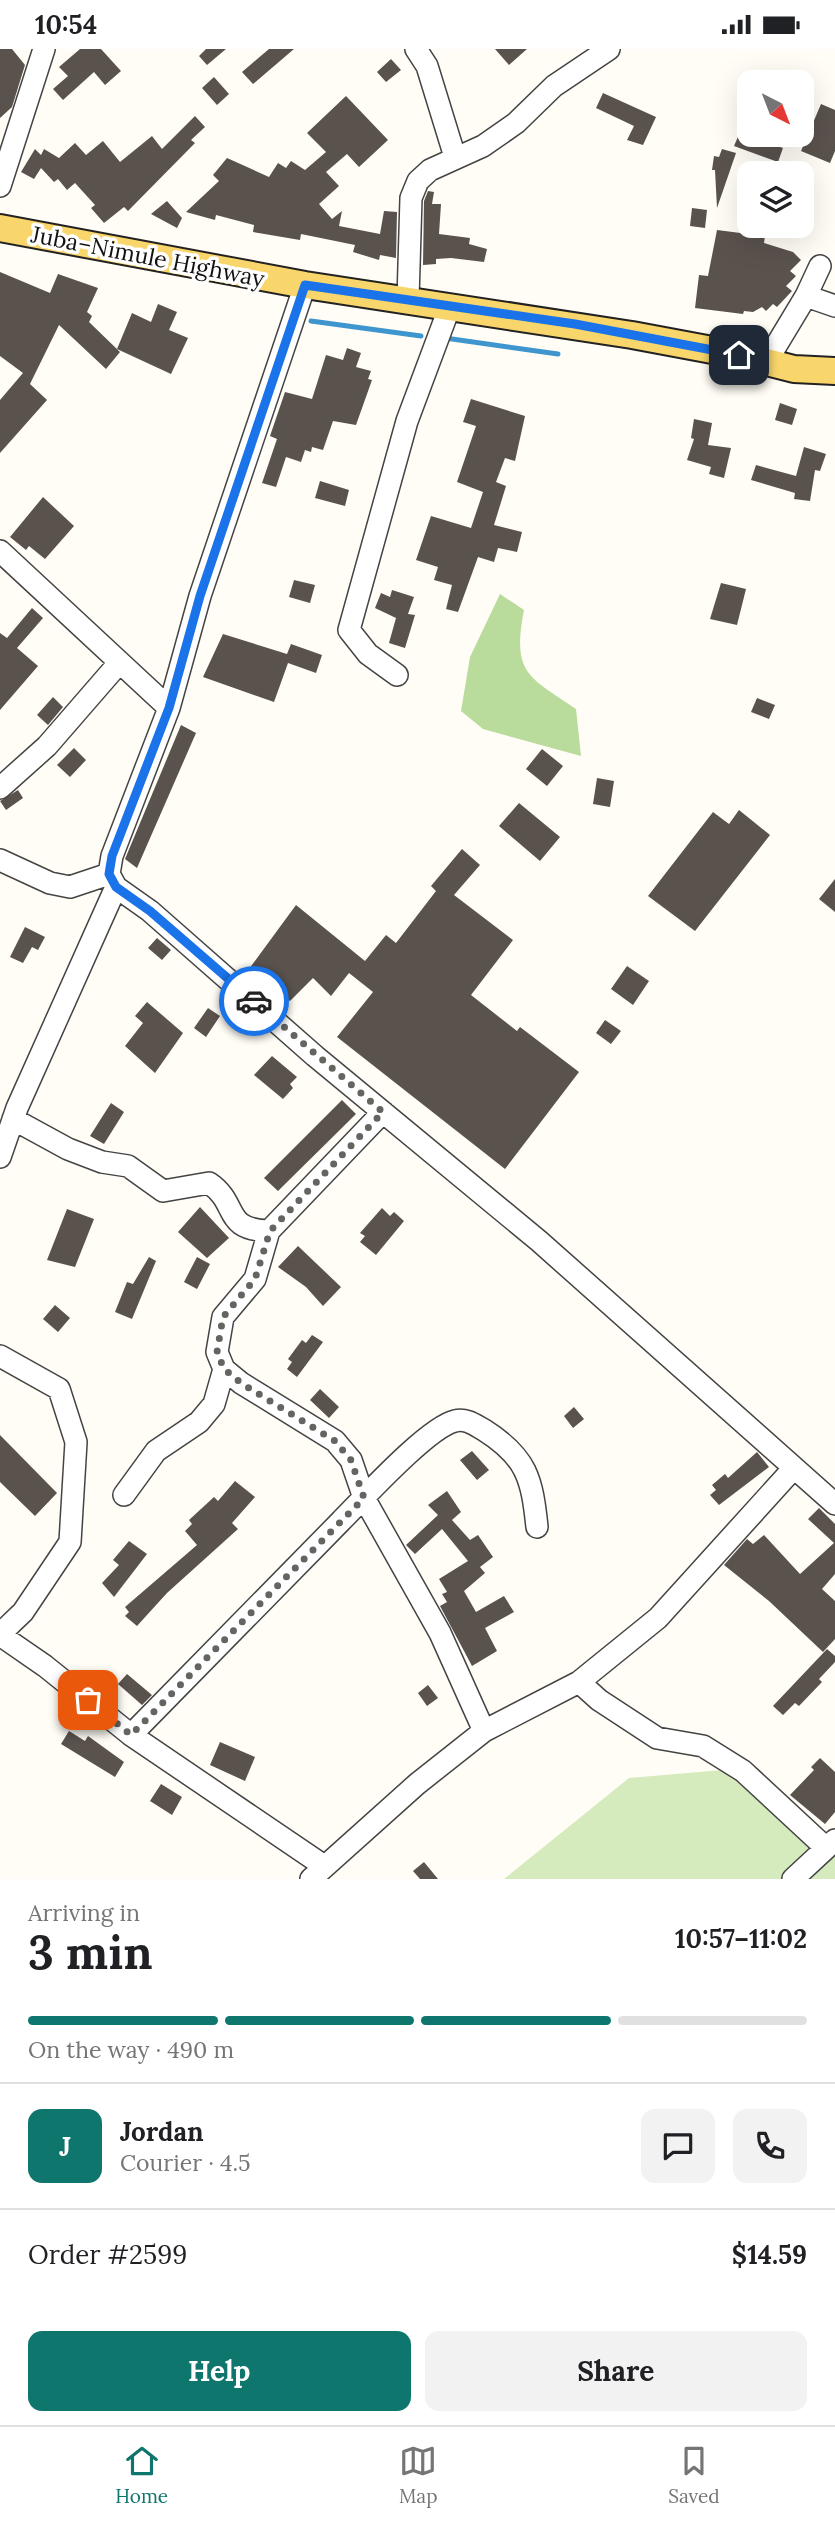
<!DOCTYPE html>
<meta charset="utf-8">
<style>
:root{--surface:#fff;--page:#f2f2f2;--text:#202124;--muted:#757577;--line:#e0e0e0;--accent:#0f766e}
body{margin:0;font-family:Lora,serif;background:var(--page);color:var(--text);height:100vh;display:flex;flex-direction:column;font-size:26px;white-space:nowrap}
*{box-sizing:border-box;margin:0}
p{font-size:23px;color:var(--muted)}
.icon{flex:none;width:38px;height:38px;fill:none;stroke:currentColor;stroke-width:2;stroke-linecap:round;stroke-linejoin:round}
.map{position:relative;height:1830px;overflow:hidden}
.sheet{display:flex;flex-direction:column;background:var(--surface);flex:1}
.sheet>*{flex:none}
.needle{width:46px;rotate:138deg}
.tools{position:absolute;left:737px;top:21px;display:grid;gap:14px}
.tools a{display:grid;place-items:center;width:77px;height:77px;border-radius:14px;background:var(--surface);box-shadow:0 7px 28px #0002;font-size:35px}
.pin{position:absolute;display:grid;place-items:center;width:60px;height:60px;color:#fff;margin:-30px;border-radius:14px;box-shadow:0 4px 10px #0006}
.courier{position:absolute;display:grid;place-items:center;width:70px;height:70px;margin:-35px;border:5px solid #1a73e8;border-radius:50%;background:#fff;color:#222;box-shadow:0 2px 9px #0007}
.overview em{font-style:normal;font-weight:700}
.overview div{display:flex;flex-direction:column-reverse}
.overview{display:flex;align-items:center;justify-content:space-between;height:119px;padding:0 28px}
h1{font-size:46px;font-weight:700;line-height:52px}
.bar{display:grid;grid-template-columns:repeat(4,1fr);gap:10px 7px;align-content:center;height:84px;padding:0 28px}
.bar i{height:9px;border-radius:5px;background:var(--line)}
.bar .active{background:var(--accent)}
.bar p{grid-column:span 4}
.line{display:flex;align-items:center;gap:18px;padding:0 28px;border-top:2px solid var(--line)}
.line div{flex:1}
.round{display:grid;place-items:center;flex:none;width:74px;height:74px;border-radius:14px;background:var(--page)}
.cta{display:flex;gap:14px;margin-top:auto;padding:14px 28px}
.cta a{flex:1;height:80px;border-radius:14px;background:var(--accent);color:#fff;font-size:28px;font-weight:700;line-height:80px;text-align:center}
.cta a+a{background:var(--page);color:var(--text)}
.status{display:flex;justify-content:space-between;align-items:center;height:49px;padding:0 35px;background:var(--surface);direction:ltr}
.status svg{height:19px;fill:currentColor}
.menu{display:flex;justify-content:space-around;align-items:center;height:98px;border-top:2px solid var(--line);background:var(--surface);font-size:19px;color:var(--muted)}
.menu a{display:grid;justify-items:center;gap:4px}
.menu .active{color:var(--accent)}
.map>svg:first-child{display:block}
.green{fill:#d5ebbd}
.forest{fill:#b9dc9c}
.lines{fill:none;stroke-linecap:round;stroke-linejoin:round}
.stream{stroke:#3f96cf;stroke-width:5}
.building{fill:#5a524d}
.minor-casing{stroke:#444;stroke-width:24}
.major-casing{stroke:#222;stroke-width:30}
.minor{stroke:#fff;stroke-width:21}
.major{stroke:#f9d66b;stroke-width:26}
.done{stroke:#646461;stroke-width:7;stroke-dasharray:0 12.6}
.route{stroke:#1a73e8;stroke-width:9}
.labels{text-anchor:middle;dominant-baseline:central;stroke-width:7;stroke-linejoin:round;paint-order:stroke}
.street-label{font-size:23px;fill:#111;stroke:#fff}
</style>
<div class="status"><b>10:54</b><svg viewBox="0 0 49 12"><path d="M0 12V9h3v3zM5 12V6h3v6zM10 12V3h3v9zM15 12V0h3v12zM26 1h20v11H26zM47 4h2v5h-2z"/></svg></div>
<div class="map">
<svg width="835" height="1830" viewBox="0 0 835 1830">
<rect width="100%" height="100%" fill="#fffdf5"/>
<!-- green -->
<path class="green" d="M734,1720L835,1794V1830H504L629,1729Z"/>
<!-- forest -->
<path class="forest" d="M500,545L524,561C512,624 527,627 576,660L581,707L483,680L461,662L470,608Z"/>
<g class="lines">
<!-- stream -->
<path class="stream" d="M311,272L421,287
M445,289L558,305"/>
</g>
<!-- building -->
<path class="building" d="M0,0H12L25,16L12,58L0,69Z
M80,0H101L121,22L105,36L94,23L63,51L53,40L68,27L59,18Z
M206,0H226L207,16L199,7Z
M269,0H294L253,35L242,23Z
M495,0H527L509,16Z
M391,10L401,21L386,33L377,23Z
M214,28L229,45L217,56L202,39Z
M603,44L656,68L643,96L627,91L634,77L596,59Z
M346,47L388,91L359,118L347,105L326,123L339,137L319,155L332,170L342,162L339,177L380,185L384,162L397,163L396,209L380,206L379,211L353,203L355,196L301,185L300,191L253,183L254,176L216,166L215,171L186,163L219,132L213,126L227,109L269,128L278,114L286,119L291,112L305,121L326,103L307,84Z
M821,55L835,61V102L830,114L801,102Z
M195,67L205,78L191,91L195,94L128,162L124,158L104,174L91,159L95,156L75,134L67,141L58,130L54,133L41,119L34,130L21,123L35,100L41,106L44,100L59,109L75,94L86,106L103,92L120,113L152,87L162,100Z
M740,83L783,99L778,113L734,97Z
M722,100L736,104L717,159L715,121H712L714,107L719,108Z
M428,142L434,143L432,155H441L439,185L470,189L469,195L487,200L484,213L451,209L436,210V215L423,216L424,152Z
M167,152L182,169L177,179L151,165Z
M692,159L707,161L705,179L690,177Z
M717,181L765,187L764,194L793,203L801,211L790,222L796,227L786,237L792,242L777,258L773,255L766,262L762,258L753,263L744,262L743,265L695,259L699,226L708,227Z
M0,223L50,244L58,225L98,239L87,263L92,267L89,273L120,303L106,320L59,276L30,335L47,351L0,404V351L23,324L0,307Z
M158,255L177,263L169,281L188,289L171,325L117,300L132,264L151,273Z
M347,299L361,304L356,318L371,322L368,330L372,331L356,376L333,372L323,401L312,398L311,403L305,401L301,413L286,408L276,438L262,434L277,390L270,387L285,343L312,350L326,306L343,311Z
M471,350L525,367L515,412L505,409L496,433L506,437L494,476L522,483L517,503L498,499L494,513L478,508L458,563L446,560L452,536L434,531L438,518L416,511L431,467L471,479L483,443L457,433L476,377L463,373Z
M780,354L797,360L792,376L775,371Z
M694,370L712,374L708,396L731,399L724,429L709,425L711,418L687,411L694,390L691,389Z
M804,398L826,405L820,422L815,421L810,452L794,450L795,444L751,431L756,416L796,427Z
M320,432L349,441L345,457L315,449Z
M43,448L74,477L45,510L29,497L26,501L10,488Z
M294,531L315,536L310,554L289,548Z
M721,534L746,540L737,576L710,570Z
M392,541L414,548L408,565L415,566L405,599L389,594L396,569L375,559L381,544L390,548Z
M32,559L43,569L17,599L38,617L0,661V584L7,589Z
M223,585L287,605L291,595L322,606L316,624L288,614L274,653L203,628Z
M53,648L63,658L48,676L37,666Z
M757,649L775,656L769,670L751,663Z
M181,676L196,684L137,819L125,810Z
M74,699L86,711L70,728L57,716Z
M542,700L563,717L547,737L526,720Z
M597,729L614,732L610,758L593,755Z
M18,741L23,749L6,761L0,752Z
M519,754L560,788L540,812L499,777Z
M739,761L770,786L695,882L648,847L713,763L729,775Z
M462,800L480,816L454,846L513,891L471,946L517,982L520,978L579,1023L505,1120L337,988L373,943L349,924L331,947L313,929L290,952L249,920L296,856L365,912L386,886L396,894L436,842L431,837Z
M835,830V863L819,850Z
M25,878L45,888L38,901L32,898L23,914L10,908Z
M157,889L171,901L162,911L148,899Z
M627,917L649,932L633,956L611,940Z
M147,953L183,984L155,1024L125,997L143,974L135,967Z
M208,959L220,967L206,988L194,979Z
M605,971L621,982L611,995L596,984Z
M272,1007L297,1028L290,1035L293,1039L283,1050L254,1026Z
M342,1051L356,1065L278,1142L264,1129Z
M111,1054L124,1063L104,1095L90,1087Z
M200,1158L229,1189L207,1209L178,1183Z
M382,1159L390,1167L394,1163L404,1172L376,1206L360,1193L365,1187L360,1184Z
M67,1160L94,1170L75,1218L47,1211Z
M298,1197L341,1238L323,1257L306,1238L278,1218Z
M149,1208L156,1212L132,1270L115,1263L127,1233L133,1235Z
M197,1208L210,1215L197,1240L184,1233Z
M55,1256L70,1269L58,1283L43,1270Z
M312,1286L323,1293L297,1328L287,1320L292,1313L288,1310L302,1291L306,1294Z
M320,1340L339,1358L329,1369L310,1351Z
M574,1358L584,1370L573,1379L564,1367Z
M0,1386L57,1444L35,1467L0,1433Z
M472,1402L489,1421L477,1431L460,1411Z
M757,1403L769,1418L719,1456L710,1446L716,1441L712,1436L725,1425L728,1429Z
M235,1432L255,1448L232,1474L238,1480L167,1544L137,1577L125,1567L129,1563L125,1558L197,1496L185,1482L192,1475L189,1471L214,1448L218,1452Z
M447,1442L461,1463L452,1471L470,1491L478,1486L493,1508L480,1518L485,1524L464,1542L476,1563L504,1547L514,1563L485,1579L497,1602L472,1617L440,1557L447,1553L442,1545L447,1543L439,1530L468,1512L442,1480L415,1505L406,1496L438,1466L428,1456Z
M819,1459L835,1475V1525L822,1540L835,1552V1590L823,1603L769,1552L724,1516L747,1490L753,1495L764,1486L800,1525L834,1494L808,1470Z
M129,1492L147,1505L114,1548L102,1534L119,1516L113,1511Z
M827,1600L835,1607V1613L819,1630L822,1633L799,1657L795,1654L783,1666L773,1657Z
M127,1625L152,1646L142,1656L118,1635Z
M428,1636L438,1649L427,1657L418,1644Z
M69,1682L85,1692L88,1687L124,1713L115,1728L61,1695Z
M220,1693L255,1708L245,1732L210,1716Z
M820,1709L835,1723V1763L825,1775L790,1746L814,1721L811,1718Z
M161,1735L182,1748L172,1766L150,1752Z
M424,1813L438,1830H420L413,1822Z"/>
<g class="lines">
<!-- minor casing -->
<g class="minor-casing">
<path id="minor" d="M416,0L427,17L455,108
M0,137L44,0
M305,236L200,547L169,659L112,807L109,825L116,838L150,862L315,1007L539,1192L835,1455
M806,247L820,217
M408,250L411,149L418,132L430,121L483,97L516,74L554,37L609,0
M765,315L806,247L835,257
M0,502L169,659
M397,626L368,605L349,581L407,372L450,257
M0,739L47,697L119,614
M0,811L50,834L70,838L109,825
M383,1063L269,1182L255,1230L223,1268L217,1303L224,1320L241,1334L335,1392L351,1411L364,1449L440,1584L484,1682
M13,1070L68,1100L102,1113L128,1117L163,1142L209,1134C240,1155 221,1180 269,1182
M0,1108L17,1059L116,838
M0,1307L59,1340L76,1393L70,1493L23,1563L0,1585
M124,1446L156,1402L199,1373L214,1355L224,1320
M0,1586L45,1617L131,1686
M579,1633L599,1651L657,1689L703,1697L743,1722L826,1799
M324,1817L131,1686C201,1615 271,1544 340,1473C362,1451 428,1378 455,1372C466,1369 475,1376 484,1381C527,1408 532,1430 537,1478
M311,1830L417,1735L484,1682L579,1633L658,1569L793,1420
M793,1830L835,1791"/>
</g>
<!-- major casing -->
<g class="major-casing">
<path id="major" d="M0,179L305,236L632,286L739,306L794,320L835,322"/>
</g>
<!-- minor -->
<use href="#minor" class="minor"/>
<!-- major -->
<use href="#major" class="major"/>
</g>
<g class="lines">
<!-- done -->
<path class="done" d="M88,1651L131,1686L364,1449L351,1411L335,1392L241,1334L224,1320L217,1303L223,1268L255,1230L270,1182L383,1063L254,952"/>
<!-- route -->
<path class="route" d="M254,952L150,862L116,838L109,825L112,807L169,659L200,547L305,236L575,275L739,306"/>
</g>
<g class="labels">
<!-- street labels -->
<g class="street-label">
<text transform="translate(148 207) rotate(11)">Juba–Nimule Highway</text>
</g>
</g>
</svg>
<div class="tools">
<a><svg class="needle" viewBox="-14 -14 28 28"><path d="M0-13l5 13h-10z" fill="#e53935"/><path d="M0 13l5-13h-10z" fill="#757577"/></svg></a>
<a><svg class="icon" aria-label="layers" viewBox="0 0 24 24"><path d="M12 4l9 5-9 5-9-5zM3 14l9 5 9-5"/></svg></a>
</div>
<div class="pin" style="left:88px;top:1651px;background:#ea580c"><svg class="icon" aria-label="bag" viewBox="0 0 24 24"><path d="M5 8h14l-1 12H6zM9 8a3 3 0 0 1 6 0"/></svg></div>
<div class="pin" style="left:739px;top:306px;background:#1f2937"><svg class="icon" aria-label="home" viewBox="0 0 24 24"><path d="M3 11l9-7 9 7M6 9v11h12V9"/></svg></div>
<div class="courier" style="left:254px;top:952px"><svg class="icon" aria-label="car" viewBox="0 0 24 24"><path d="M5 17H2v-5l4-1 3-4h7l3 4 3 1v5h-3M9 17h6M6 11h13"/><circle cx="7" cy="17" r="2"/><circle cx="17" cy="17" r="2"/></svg></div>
</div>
<section class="sheet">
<div class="overview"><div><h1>3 min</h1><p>Arriving in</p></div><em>10:57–11:02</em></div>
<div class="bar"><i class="active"></i><i class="active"></i><i class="active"></i><i></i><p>On the way · 490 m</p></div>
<div class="line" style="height:126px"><b class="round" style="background:var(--accent);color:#fff">J</b><div><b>Jordan</b><p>Courier · 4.5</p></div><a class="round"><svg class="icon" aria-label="chat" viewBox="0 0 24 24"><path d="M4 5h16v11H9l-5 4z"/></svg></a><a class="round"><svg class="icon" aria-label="phone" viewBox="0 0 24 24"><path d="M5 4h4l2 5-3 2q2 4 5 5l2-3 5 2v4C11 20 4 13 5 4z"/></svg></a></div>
<div class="line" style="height:91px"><div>Order #2599</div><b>$14.59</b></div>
<div class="cta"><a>Help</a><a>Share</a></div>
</section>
<nav class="menu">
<a class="active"><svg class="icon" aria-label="home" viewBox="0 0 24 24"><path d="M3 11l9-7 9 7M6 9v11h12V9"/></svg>Home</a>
<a><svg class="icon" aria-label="map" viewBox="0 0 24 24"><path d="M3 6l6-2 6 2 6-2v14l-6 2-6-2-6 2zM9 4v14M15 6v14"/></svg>Map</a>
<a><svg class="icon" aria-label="saved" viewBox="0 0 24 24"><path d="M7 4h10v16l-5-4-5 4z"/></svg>Saved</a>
</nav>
